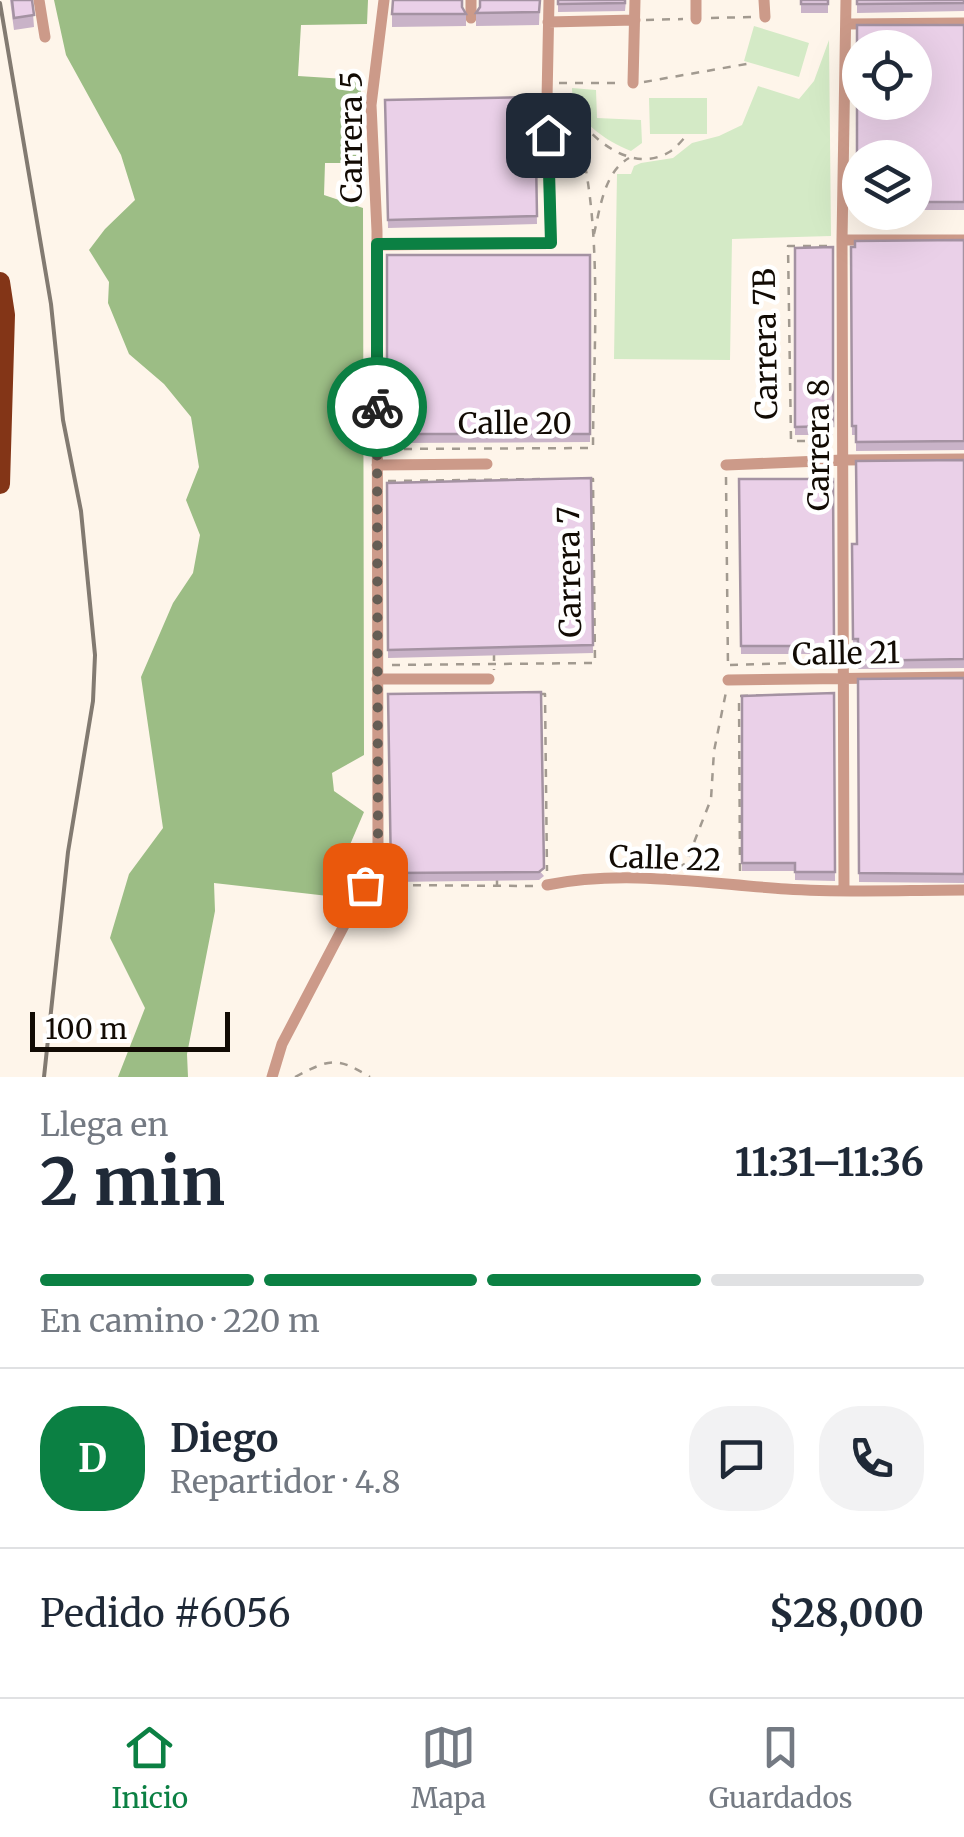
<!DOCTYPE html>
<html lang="es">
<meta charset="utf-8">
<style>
:root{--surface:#fff;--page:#f2f2f3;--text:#1f2937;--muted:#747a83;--line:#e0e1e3;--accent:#0b8043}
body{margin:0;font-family:Merriweather,serif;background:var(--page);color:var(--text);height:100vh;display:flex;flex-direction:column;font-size:38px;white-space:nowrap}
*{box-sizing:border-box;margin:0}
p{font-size:32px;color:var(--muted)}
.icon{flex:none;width:55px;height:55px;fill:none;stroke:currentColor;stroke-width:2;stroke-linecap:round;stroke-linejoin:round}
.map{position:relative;height:1077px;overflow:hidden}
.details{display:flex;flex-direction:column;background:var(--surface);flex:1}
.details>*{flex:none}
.buttons{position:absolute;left:842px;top:30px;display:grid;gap:20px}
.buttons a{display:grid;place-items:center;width:90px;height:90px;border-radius:50%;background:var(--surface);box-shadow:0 10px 40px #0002;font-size:50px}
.scale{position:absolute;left:30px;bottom:25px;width:200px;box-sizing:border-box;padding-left:10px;border:5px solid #120b04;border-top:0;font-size:28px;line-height:35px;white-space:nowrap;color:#120b04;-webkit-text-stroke:8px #fff;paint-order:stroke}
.pin{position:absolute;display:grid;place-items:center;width:85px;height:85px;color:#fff;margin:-42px;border-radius:20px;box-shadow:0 5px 15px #0006}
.courier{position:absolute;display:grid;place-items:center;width:100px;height:100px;margin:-50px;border:8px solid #0b8043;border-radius:50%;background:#fff;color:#222;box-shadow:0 2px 12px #0007}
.headline em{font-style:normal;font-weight:700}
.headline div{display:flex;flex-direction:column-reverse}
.headline{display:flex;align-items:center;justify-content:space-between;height:170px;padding:0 40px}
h1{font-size:65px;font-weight:700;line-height:75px}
.bar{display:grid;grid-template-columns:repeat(4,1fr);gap:15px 10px;align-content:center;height:120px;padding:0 40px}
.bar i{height:12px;border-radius:8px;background:var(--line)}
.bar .current{background:var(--accent)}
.bar p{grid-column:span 4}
.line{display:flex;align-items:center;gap:25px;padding:0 40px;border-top:2px solid var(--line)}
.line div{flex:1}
.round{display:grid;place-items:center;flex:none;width:105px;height:105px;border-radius:40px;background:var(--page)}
.tab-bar{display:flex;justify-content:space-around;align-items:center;height:140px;border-top:2px solid var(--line);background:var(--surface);font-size:28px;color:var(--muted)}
.tab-bar a{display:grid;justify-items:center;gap:5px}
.tab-bar .current{color:var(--accent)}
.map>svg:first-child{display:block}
.green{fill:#d4eac6}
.forest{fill:#9cbd85}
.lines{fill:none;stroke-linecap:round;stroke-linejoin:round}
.path{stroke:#a29a90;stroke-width:2.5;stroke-dasharray:8 8;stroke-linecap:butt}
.street{stroke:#cc9a89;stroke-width:11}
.highway{stroke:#833517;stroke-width:20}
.rail{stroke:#827a71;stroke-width:4}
.wall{fill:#c9b3c8}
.building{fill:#ead0e8;stroke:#a492a2;stroke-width:2.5;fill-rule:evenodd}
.done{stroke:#655d54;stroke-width:10;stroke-dasharray:0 18}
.route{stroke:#0b8043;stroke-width:12}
.labels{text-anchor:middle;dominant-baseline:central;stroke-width:9;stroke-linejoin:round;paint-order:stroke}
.street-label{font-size:30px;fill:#120b04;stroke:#fff}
</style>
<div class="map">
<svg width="964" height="1077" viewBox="0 0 964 1077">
<rect width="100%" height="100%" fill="#fef5ea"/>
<!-- green -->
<path class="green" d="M754,26L809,43L799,77L744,61Z
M829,40L831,236L732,239L730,360L614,359L617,174H631L634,166L641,163L673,158L692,143L719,136L742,125L758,86L799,99L814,81Z
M572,88L596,90L597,118L641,120L642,143L631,151C606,141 571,119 572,88Z
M649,98H707V134H650Z"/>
<!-- forest -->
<path class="forest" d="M54,0H368L367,24L301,25L298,76L361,80V156L352,163H325L324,195L363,208L364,755L332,773L334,791L364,812L328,896L214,883L215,911L187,1054L188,1077H118L145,1008L110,938L129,874L163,828L141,677L173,603L193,573L200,535L186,500L199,467L191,417L164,384L129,354L108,303L109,282L89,250L105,229L135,200L121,155L66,55Z"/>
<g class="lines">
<!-- path -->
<path class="path" d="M711,18L753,17
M646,20L683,19
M644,82L752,63
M559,83H621
M572,110C592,140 633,175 671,151C677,147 683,139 688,134
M594,234C600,209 604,172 629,158
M827,246H788L791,441H829
M388,449L593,448C593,346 607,193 566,101
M726,477L728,669
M388,481L545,479
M494,653V670
M392,665L595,663L593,479H588
M730,665L832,662
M540,694H545L547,871
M678,868L686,863L711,799L714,751L726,692
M740,871L739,696L781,695
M497,878V886
M381,885L533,886
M295,1077C330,1059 336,1056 370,1077"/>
<!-- street -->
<path class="street" d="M39,0L45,37
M471,0V18
M696,0V19
M764,0L765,17
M548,22L635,20
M847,24L964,23
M633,83L635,0
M842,240H964
M377,245L551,243L547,99L549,0
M377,465L487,464
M726,465L843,460L964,459
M377,679H489
M728,680L964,677
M547,885C625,869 708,884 786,889C845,893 905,890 964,890
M844,890L842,240L846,0
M272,1077L282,1044L371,874L378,845L377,231L371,105L384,0"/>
<!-- highway -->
<path class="highway" d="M0,282L5,315L0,484"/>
<!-- rail -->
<path class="rail" d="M0,3L51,304L63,420L81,511L95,655L93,701L68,852L44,1077"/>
</g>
<!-- wall -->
<path class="wall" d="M10,0H32L34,27L14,30Z
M540,0L539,25L476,26V13L480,7Z
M558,0H626L625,11L558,12Z
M801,0H828V13H801Z
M857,0H964V11L857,13Z
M462,7L466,14V26L392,27V14Z
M857,25H964V210H915V158H860V210H857Z
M535,97L537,224L388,228L385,100Z
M964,240V450L856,451V435H852L851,247Z
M833,247V435H795V248Z
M387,255H590V442L387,443Z
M964,460V668L858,669V648H853L852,544H857Z
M591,478L593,653L388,658L387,483Z
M739,479H833L834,654H741Z
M964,678V883L859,882L858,679Z
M834,693L835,881L795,880V871H742V696Z
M388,694L544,876L539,880L391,882Z"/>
<!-- building -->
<path class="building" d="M12,0H32L34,15L14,18Z
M393,0H462V7L466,14H392Z
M480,0H540L539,12L476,13L480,7Z
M558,0H625V3L558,4Z
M801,0H828V4H801Z
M857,0H964V3L857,4Z
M857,25H964V202H915V158H860V202H857ZM860,48H915V102H860Z
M535,97L537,216L388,220L385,100Z
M964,240V441L856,442V426H852L851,247H855V241Z
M833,247V426L795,427V248Z
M387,255H590V434H387Z
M964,460V659L858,661V639H853L852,544H857L856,461Z
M591,478L593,645L388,650L387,483Z
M739,479H833L834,646H741Z
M964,678V874L859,873L858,679Z
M541,692L544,868L539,872L391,873L388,694Z
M834,693L835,872H795V863H742V696Z"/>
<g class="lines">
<!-- done -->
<path class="done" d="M365,885L375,864L378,845L377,407"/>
<!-- route -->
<path class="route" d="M377,407V244L551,243L548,135"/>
</g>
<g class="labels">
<!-- street labels -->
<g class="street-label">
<text transform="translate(351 137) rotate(-90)">Carrera 5</text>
<text transform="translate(765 344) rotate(-91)">Carrera 7B</text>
<text x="515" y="423">Calle 20</text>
<text transform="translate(818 445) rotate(-90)">Carrera 8</text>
<text transform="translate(569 572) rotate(-91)">Carrera 7</text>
<text transform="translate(846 653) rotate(-1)">Calle 21</text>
<text transform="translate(665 858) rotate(2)">Calle 22</text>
</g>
</g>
</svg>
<div class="buttons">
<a><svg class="icon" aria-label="locate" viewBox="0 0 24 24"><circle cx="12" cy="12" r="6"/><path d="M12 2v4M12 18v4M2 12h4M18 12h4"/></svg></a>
<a><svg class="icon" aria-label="layers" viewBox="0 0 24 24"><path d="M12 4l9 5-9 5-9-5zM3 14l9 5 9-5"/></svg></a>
</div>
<div class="scale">100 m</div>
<div class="pin" style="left:365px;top:885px;background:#ea580c"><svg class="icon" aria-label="bag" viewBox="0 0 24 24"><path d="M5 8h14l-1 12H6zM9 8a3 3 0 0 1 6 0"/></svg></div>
<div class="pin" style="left:548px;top:135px;background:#1f2937"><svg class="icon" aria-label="home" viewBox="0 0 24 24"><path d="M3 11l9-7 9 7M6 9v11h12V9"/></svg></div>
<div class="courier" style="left:377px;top:407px"><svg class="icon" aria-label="bike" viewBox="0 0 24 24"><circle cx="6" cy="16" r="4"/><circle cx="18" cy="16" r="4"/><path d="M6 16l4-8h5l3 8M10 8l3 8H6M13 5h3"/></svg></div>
</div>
<section class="details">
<div class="headline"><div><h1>2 min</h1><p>Llega en</p></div><em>11:31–11:36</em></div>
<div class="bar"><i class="current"></i><i class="current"></i><i class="current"></i><i></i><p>En camino · 220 m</p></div>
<div class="line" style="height:180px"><b class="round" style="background:var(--accent);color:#fff">D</b><div><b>Diego</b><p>Repartidor · 4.8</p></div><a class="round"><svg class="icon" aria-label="chat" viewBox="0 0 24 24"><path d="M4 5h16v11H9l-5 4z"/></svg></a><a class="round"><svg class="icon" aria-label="phone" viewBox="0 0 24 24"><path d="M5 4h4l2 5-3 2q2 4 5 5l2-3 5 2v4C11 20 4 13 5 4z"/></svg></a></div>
<div class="line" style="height:130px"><div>Pedido #6056</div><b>$28,000</b></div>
</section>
<nav class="tab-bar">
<a class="current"><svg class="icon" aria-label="home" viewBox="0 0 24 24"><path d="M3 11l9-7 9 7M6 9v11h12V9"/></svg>Inicio</a>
<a><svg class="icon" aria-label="map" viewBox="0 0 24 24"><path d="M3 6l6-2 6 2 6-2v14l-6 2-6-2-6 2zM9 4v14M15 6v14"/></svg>Mapa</a>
<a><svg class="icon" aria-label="saved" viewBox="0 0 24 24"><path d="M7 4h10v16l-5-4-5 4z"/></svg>Guardados</a>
</nav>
